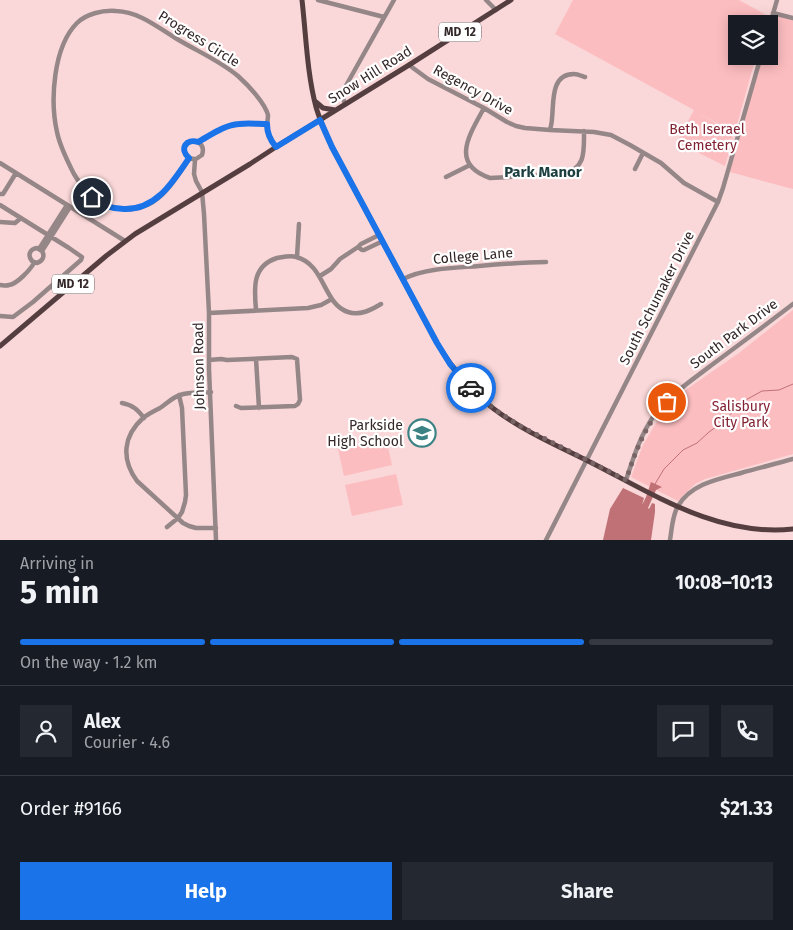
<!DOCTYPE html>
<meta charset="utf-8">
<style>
:root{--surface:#171b24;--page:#242831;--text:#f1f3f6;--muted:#9ea1a6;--line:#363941;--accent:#1a73e8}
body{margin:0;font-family:"Fira Sans",sans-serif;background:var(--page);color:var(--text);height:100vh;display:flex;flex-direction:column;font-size:19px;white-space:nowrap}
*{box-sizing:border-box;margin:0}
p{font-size:16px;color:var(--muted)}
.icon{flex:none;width:28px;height:28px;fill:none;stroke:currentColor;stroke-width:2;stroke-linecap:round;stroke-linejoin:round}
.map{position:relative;height:540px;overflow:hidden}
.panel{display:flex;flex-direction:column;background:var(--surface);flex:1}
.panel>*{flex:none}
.controls{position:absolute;left:728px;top:15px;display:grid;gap:10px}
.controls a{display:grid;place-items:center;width:50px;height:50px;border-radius:0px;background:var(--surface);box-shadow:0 2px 12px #0003;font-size:25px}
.pin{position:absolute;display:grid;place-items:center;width:42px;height:42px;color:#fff;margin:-21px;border:2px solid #fff;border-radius:50%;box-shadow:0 1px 5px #0007}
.courier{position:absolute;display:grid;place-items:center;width:50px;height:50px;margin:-25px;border:4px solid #1a73e8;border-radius:50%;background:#fff;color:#222;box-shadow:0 1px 6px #0007}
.head em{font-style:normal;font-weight:700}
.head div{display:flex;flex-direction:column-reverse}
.head{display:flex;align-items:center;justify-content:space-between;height:85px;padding:0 20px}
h1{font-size:32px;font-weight:700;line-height:38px}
.bar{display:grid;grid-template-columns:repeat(4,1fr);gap:8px 5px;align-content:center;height:60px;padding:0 20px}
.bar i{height:6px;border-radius:4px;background:var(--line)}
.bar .active{background:var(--accent)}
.bar p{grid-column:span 4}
.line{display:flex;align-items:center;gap:12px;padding:0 20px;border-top:1px solid var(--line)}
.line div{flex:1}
.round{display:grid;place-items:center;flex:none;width:52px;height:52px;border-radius:0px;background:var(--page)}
.cta{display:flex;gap:10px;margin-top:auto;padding:10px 20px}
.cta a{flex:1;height:58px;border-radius:0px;background:var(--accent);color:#fff;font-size:20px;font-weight:700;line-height:58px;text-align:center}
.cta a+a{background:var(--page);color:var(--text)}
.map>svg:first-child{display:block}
.green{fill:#fcbdc0}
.water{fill:#c07176}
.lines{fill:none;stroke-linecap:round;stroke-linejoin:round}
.stream{stroke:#c07176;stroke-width:1}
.minor{stroke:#958687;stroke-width:4.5}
.major{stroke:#553e3f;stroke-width:5}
.done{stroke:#796566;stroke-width:5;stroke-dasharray:0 9}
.route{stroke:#1a73e8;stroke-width:6}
.labels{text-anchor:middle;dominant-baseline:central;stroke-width:4.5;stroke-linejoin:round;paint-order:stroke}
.shield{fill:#fff;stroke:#716868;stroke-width:1}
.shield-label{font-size:12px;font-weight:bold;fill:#342728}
.street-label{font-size:14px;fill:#342728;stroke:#fff}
.park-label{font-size:14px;fill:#822232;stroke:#fff}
.poi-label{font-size:14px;fill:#342728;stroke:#fff;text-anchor:end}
.neighbourhood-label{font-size:15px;font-weight:bold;fill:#1c3e3f;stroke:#fff}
</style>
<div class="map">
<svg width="793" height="540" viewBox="0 0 793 540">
<rect width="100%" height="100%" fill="#fad7d8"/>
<!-- green -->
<path class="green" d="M573,0H739L768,16L766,24H736V56H756L735,132L696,112L734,133L725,166L677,142L694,110L555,34Z
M773,13L793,18V189L730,172L761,56H769V29Z
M793,310V454L705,479L695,484L678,501L631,477L643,445L660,416L687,389L739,353Z
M386,438L392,465L344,476L338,449Z
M396,474L403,505L352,516L345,485Z"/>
<!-- water -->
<path class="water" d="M651,482L662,487L656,490L648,508L649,509L652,503L655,504V512L651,540H603L610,509L623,488L644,498L642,505L646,497Z"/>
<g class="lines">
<!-- stream -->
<path class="stream" d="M655,484L664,469L683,450L697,443L709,432L724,421L742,402L762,391L779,390L793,384"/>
<!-- minor -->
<path class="minor" d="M318,0L384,17
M486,0L496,10
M773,13L793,18
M769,28L777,0
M409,65L428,79L484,108L507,122L516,126L525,128L550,130L594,132L611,135L630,145L661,163L684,183L718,202
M345,104L342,95L343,91L394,0
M484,108C470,134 449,164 490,178L562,174C586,169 584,152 584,131
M550,130C551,126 552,122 552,118C554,103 550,74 574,74C577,74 582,76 585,77
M198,142C203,145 204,149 202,155L196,159C179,160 181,137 198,142C211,135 224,125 239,124C248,123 258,124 267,124
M189,159C179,174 168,192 153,202C144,207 134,210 124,209C100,209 85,193 74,174C67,160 60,147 57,132C50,101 53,47 77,23C86,14 102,10 116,11C140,12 157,27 177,39C197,51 220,61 238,76C248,85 265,103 268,115C268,119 267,123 267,127C267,135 271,141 276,147
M195,160L194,174L196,181L202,192L204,214L209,313V369L216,540
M0,163L125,241
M635,169L643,153
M446,177L470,165
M0,194H3L16,173
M0,205L69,248L82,257L81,260L33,302L13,317L0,316
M0,222L15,223L21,218
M358,247L362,250H364L383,241
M39,249L67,205
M42,251L37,248C30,249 27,255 32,261L37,263C43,261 45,256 42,251L70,207
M297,257L299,224
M320,276L331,269L340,259L358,247L361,244L379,235
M403,279C426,268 454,268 479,266C501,264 524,262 546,262
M0,285C2,285 6,286 9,285C17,284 30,270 34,263
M256,310C254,288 252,266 277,258C283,257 291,255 296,257C325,264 323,304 348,312C360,316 371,310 381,304
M209,313L308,308L321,305L332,299
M256,359L259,408
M209,360L221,359L227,360L292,357L297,359L300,400L298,404L295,406L241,408L236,406
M211,392C201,393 189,392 180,395C173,397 166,404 160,408C154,411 148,414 143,418C123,436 121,459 137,481L183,523L189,526L196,528H216
M122,403C133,405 138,410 144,418
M626,480C633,459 640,436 653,417C669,395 692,380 713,364C740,344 767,324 793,304
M167,527L178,518L182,512L185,502L186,495L182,408L179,395
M546,540L718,202L723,188L761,56
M670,540C672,529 672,516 678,506C691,484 718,479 741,473C758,468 776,464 793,459"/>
<!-- major -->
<path class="major" d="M302,0C306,35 307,73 316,107C320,121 326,134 332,147L437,343C452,368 470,391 494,409C523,431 558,446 590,462C655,495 718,537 793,529
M316,102L323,108L335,110
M0,346L106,256L135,234L250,164L276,147L409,65L511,0"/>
</g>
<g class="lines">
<!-- done -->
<path class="done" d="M471,388L494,409L520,426L626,480C636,450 645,425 667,402"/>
<!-- route -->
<path class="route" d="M92,197C101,205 111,209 124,209C156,210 173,182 189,158C179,149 186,138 198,142C211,135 224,125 239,124C248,123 258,124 267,124C267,134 270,140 276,147L320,120L332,147L437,343L450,364L471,388"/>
</g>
<!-- icons -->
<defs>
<g id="school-ring" transform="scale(1.4375)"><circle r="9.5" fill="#fff" stroke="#3a8283" stroke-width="1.5"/><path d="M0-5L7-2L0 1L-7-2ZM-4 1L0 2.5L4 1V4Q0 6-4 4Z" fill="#3a8283"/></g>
</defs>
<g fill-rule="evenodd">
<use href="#school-ring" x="422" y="433"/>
</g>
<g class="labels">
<!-- shield labels -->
<g class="shield">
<rect x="439" y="22.5" width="42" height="19" rx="4"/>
<rect x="52" y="274.5" width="42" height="19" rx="4"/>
</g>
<g class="shield-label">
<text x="460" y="32">MD 12</text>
<text x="73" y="284">MD 12</text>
</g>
<!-- street labels -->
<g class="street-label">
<text transform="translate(199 39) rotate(32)">Progress Circle</text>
<text transform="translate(370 75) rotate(-32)">Snow Hill Road</text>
<text transform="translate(473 90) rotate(29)">Regency Drive</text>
<text transform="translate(473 256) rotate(-5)">College Lane</text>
<text transform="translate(657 298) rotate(-63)">South Schumaker Drive</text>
<text transform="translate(734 334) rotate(-37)">South Park Drive</text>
<text transform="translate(199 366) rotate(-91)">Johnson Road</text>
</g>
<!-- park labels -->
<g class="park-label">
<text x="707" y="129">Beth Iserael<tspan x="707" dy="16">Cemetery</tspan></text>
<text x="741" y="406">Salisbury<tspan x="741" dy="16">City Park</tspan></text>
</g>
<!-- poi labels -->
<g class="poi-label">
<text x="403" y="425">Parkside<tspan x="403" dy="16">High School</tspan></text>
</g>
<!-- neighbourhood labels -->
<g class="neighbourhood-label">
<text x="543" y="172">Park Manor</text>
</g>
</g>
</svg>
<div class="controls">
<a><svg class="icon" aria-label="layers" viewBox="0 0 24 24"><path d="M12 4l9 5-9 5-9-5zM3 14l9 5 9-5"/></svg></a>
</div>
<div class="pin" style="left:667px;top:402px;background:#ea580c"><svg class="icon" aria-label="bag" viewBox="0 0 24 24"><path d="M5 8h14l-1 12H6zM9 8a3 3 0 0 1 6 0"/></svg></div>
<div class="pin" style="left:92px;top:197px;background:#1f2937"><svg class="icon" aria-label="home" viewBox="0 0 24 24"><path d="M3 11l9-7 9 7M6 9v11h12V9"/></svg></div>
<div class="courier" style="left:471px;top:388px"><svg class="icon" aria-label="car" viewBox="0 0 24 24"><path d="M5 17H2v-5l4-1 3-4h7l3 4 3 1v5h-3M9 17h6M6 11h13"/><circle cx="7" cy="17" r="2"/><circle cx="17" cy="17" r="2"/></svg></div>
</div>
<section class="panel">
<div class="head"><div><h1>5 min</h1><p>Arriving in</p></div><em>10:08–10:13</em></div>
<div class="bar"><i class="active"></i><i class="active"></i><i class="active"></i><i></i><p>On the way · 1.2 km</p></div>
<div class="line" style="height:90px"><a class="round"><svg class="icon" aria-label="person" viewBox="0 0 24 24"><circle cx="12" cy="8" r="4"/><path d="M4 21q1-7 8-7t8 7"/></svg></a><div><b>Alex</b><p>Courier · 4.6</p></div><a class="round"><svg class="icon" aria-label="chat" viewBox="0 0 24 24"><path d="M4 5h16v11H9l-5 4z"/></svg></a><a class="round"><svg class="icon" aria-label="phone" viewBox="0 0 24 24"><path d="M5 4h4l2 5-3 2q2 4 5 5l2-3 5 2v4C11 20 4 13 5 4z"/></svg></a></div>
<div class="line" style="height:65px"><div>Order #9166</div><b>$21.33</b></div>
<div class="cta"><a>Help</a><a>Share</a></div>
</section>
